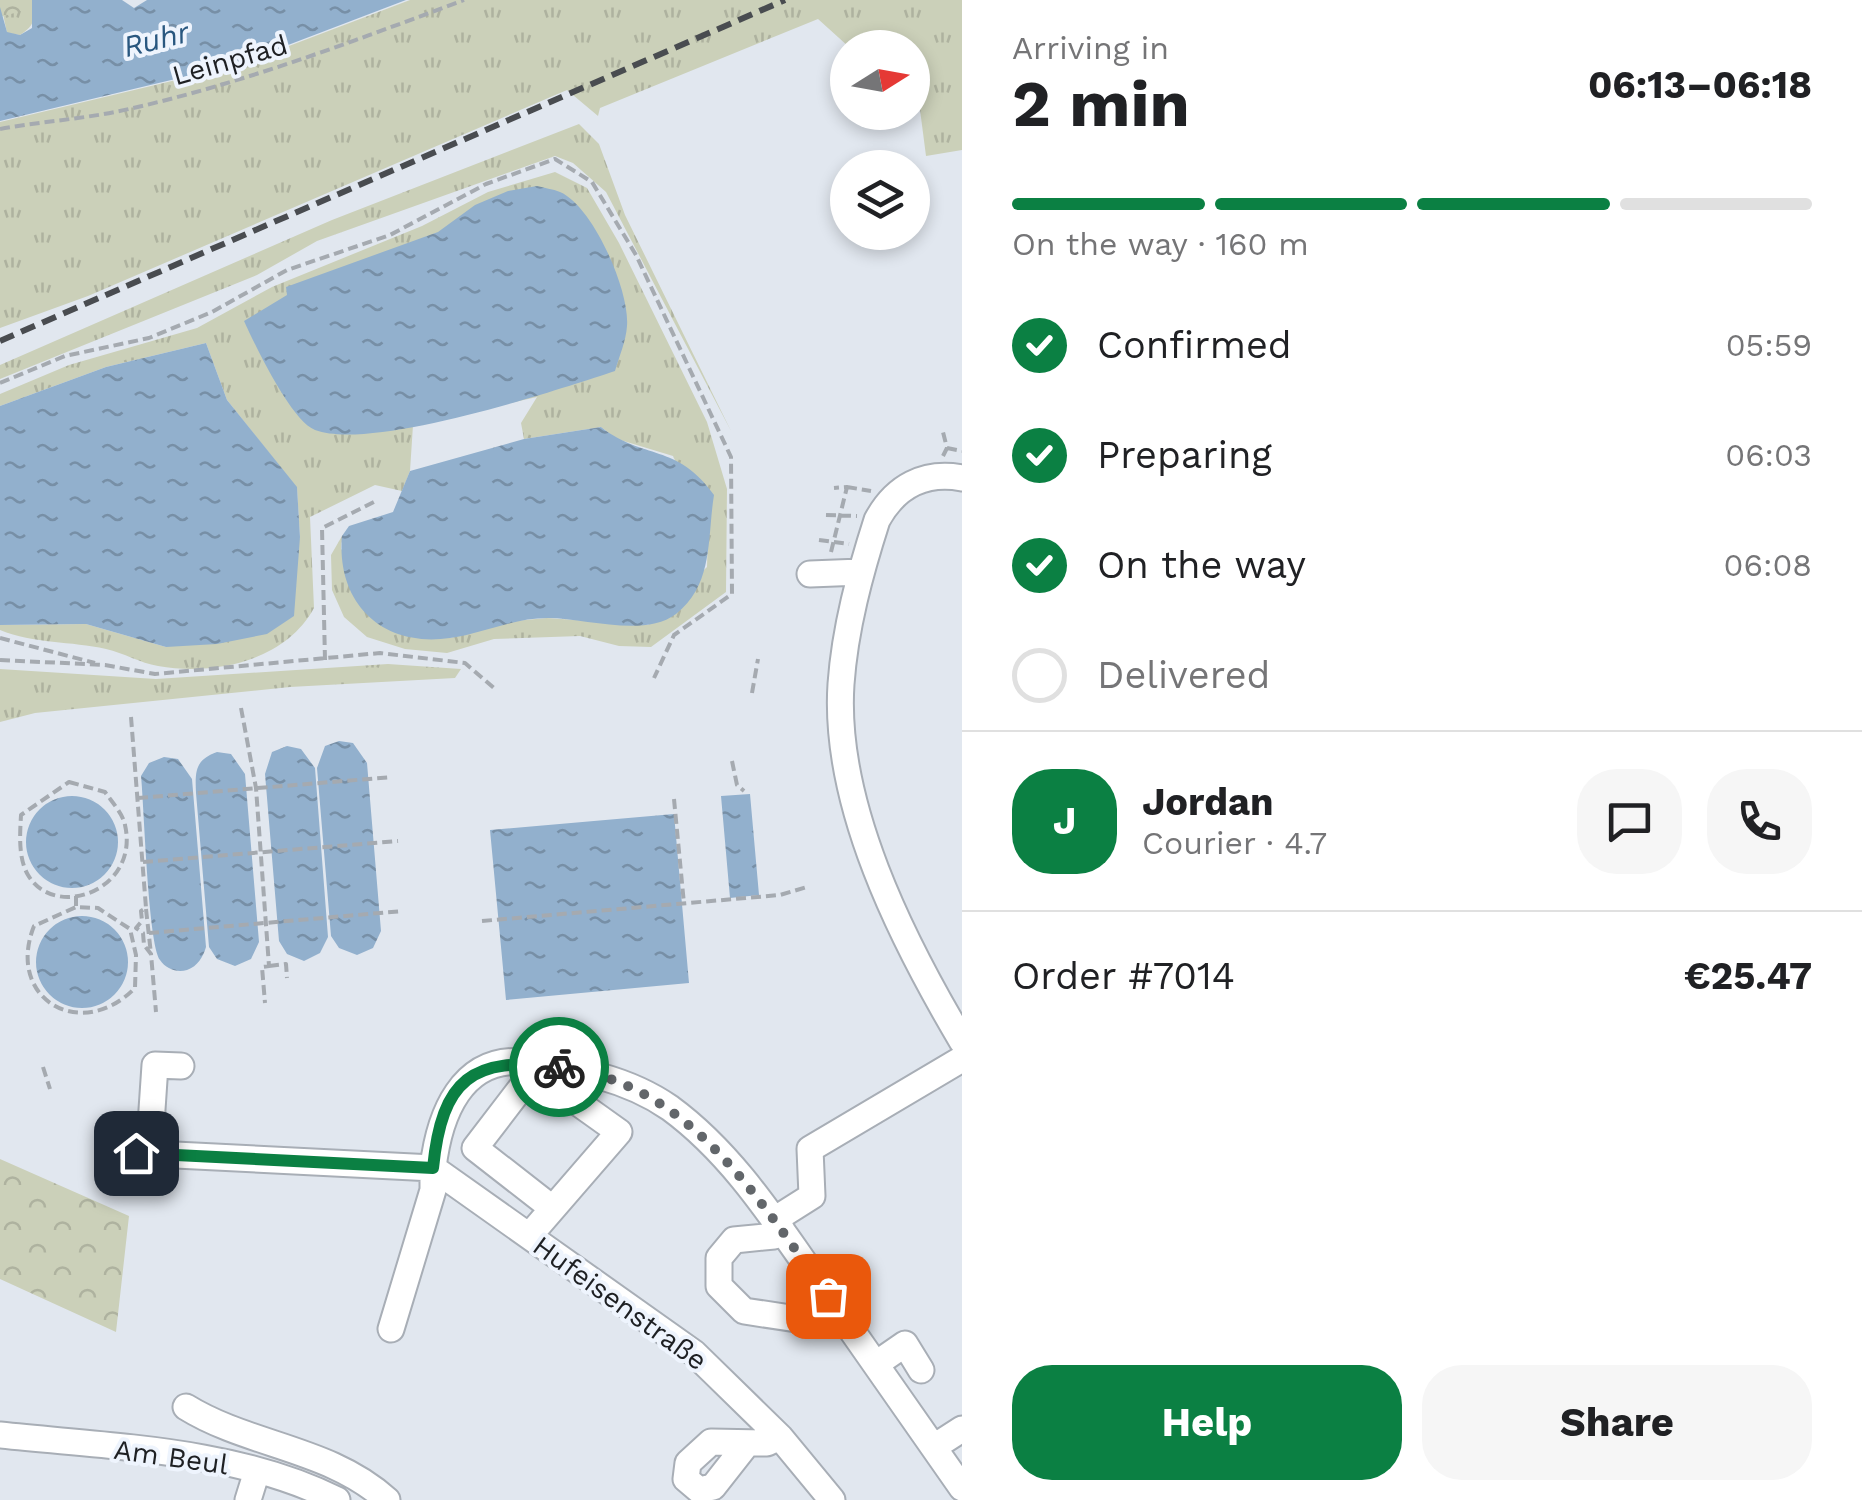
<!DOCTYPE html>
<meta charset="utf-8">
<style>
:root{--surface:#fff;--page:#f6f6f6;--text:#202124;--muted:#757577;--line:#e0e0e0;--accent:#0b8043}
body{margin:0;font-family:"Work Sans",sans-serif;background:var(--page);color:var(--text);height:100vh;display:flex;flex-direction:column;font-size:38px;white-space:nowrap}
*{box-sizing:border-box;margin:0}
p{font-size:32px;color:var(--muted)}
.icon{flex:none;width:55px;height:55px;fill:none;stroke:currentColor;stroke-width:2;stroke-linecap:round;stroke-linejoin:round}
.map{position:relative;flex:1;overflow:hidden}
.details{display:flex;flex-direction:column;background:var(--surface);width:900px}
.details>*{flex:none}
.needle{width:65px;rotate:79deg}
.buttons{position:absolute;left:830px;top:30px;display:grid;gap:20px}
.buttons a{display:grid;place-items:center;width:100px;height:100px;border-radius:50%;background:var(--surface);box-shadow:0 5px 15px #0003;font-size:50px}
.pin{position:absolute;display:grid;place-items:center;width:85px;height:85px;color:#fff;margin:-42px;border-radius:20px;box-shadow:0 5px 15px #0006}
.courier{position:absolute;display:grid;place-items:center;width:100px;height:100px;margin:-50px;border:8px solid #0b8043;border-radius:50%;background:#fff;color:#222;box-shadow:0 2px 12px #0007}
.headline em{font-style:normal;font-weight:700}
.headline div{display:flex;flex-direction:column-reverse}
.headline{display:flex;align-items:center;justify-content:space-between;height:170px;padding:0 50px}
h1{font-size:65px;font-weight:700;line-height:75px}
.bar{display:grid;grid-template-columns:repeat(4,1fr);gap:15px 10px;align-content:center;height:120px;padding:0 50px}
.bar i{height:12px;border-radius:8px;background:var(--line)}
.bar .active{background:var(--accent)}
.bar p{grid-column:span 4}
.line{display:flex;align-items:center;gap:25px;padding:0 50px;border-top:2px solid var(--line)}
.line div{flex:1}
.round{display:grid;place-items:center;flex:none;width:105px;height:105px;border-radius:40px;background:var(--page)}
ol{padding:0 50px;list-style:none}
li{display:flex;align-items:center;gap:30px;height:110px}
li p{margin-inline-start:auto}
li .icon{padding:10px;border-radius:50%;background:var(--accent);color:#fff;stroke-width:4}
li:last-child{color:var(--muted)}
li i{width:55px;height:55px;border:5px solid var(--line);border-radius:50%}
.cta{display:flex;gap:20px;margin-top:auto;padding:20px 50px}
.cta a{flex:1;height:115px;border-radius:40px;background:var(--accent);color:#fff;font-size:40px;font-weight:700;line-height:115px;text-align:center}
.cta a+a{background:var(--page);color:var(--text)}
main{display:flex;flex:1;min-height:0}
.map>svg:first-child{display:block}
.grass{fill:url(#grass-tufts)}
.forest{fill:url(#forest-crowns)}
.water{fill:url(#water-ripples)}
.lines{fill:none;stroke-linecap:round;stroke-linejoin:round}
.minor-casing{stroke:#a8aeb6;stroke-width:29}
.path{stroke:#a5aab0;stroke-width:4;stroke-dasharray:10 5;stroke-linecap:butt}
.minor{stroke:#fff;stroke-width:25}
.rail{stroke:#494c50;stroke-width:6;stroke-dasharray:15 8;stroke-linecap:butt}
.done{stroke:#62666a;stroke-width:10;stroke-dasharray:0 18}
.route{stroke:#0b8043;stroke-width:12}
.labels{text-anchor:middle;dominant-baseline:central;stroke-width:8;stroke-linejoin:round;paint-order:stroke}
.street-label{font-size:28px;fill:#1e2023;stroke:#eef4fd}
.water-label{font-size:30px;font-style:italic;fill:#29577f;stroke:#eef4fd}
</style>
<main>
<div class="map">
<svg width="962" height="1500" viewBox="0 0 962 1500">
<defs>
<pattern id="grass-tufts" width="24" height="20" patternUnits="userSpaceOnUse" patternTransform="scale(2.5)"><rect width="24" height="20" fill="#cbd0b9"/><path d="M3 7l-1-3M5 7V3M7 7l1-3M15 17l-1-3M17 17v-4M19 17l1-3" fill="none" stroke="#aeb29f"/></pattern>
<pattern id="forest-crowns" width="20" height="18" patternUnits="userSpaceOnUse" patternTransform="scale(2.5)"><rect width="20" height="18" fill="#cbd0b9"/><path d="M2 6a3 3 0 1 1 6 0M12 15a3 3 0 1 1 6 0" fill="none" stroke="#aeb29f"/></pattern>
<pattern id="water-ripples" width="26" height="14" patternUnits="userSpaceOnUse" patternTransform="scale(2.5)"><rect width="26" height="14" fill="#92b0cd"/><path d="M2 4q2-2 4 0t4 0M15 11q2-2 4 0t4 0" fill="none" stroke="#778fa6"/></pattern>
</defs>
<rect width="100%" height="100%" fill="#e1e7ef"/>
<!-- grass -->
<path class="grass" d="M0,0H32C35,18 36,25 20,35L7,33Z
M410,0H962V150L926,156L912,48L849,47L818,19L600,108L598,116L567,90L88,296L0,328V122L239,65Z
M579,124L599,144L625,215L731,431L606,192L573,163L555,156L317,241L257,275L0,379V365L332,220Z
M555,172L587,188L619,243L707,422L727,489L726,592L651,647L619,646L580,636L494,639L447,653L405,649L367,637L344,617L332,590L331,555L342,536L341,549L450,638L514,621L547,618L648,625L707,567L708,534L673,456L617,439L601,427L524,439L521,423L537,397L413,425L410,471L402,491L375,485L310,517L314,608C285,661 215,676 158,666C140,663 124,653 106,649C71,641 34,644 0,630V625L86,624L166,647L300,538L297,488L227,400L206,343L106,367L0,406V394L69,365L197,328L272,287L422,226L488,192Z
M388,664L461,669L455,678L290,687L35,713L0,722V669L156,679Z"/>
<!-- forest -->
<path class="forest" d="M0,0H62L0,17Z
M0,1159L129,1216L116,1332L0,1279Z"/>
<!-- water -->
<path class="water" d="M32,0H122L134,8L147,0H406L238,64L0,121V7L7,32L20,35L32,28Z
M537,186C544,188 553,189 560,192C593,206 630,291 627,326C626,341 619,357 615,371C552,392 371,451 315,430C291,421 255,345 244,321L287,295L286,287L438,232L475,205L508,191Z
M206,343L227,400L297,487L300,537L294,616L267,634L217,644L166,647L86,624L0,625V406L106,367Z
M601,427C643,460 677,443 714,495C707,538 714,584 676,614C644,638 585,618 548,618C513,618 484,633 450,638C382,648 336,603 342,536L349,526L393,512L410,471L524,439Z
M339,741L353,743L367,763L381,931L373,948L357,955L339,948L331,936L317,768L325,746Z
M287,746L301,749L315,768L328,937L320,953L304,961L287,954L279,941L265,774L272,752Z
M217,752L231,754L245,774L259,942L251,959L235,966L217,959L209,947L196,793C195,771 195,760 217,752Z
M164,757L178,759L192,779L206,947C203,957 198,966 187,970C177,973 166,969 160,960C148,944 144,805 141,776L149,763Z
M750,794L759,895L730,898L721,796Z
M26 842a46 46 0 1 1 92 0a46 46 0 1 1-92 0Z
M674,814L689,983L506,1000L490,830Z
M36 962a46 46 0 1 1 92 0a46 46 0 1 1-92 0Z"/>
<g class="lines">
<!-- minor casing -->
<g class="minor-casing">
<path id="minor" d="M962,478C924,471 895,487 877,520C860,573 845,628 841,684C833,804 902,940 962,1041
M810,574L861,572
M135,1153L433,1168V1190L391,1329
M149,1154L155,1065L181,1066
M774,1220L812,1196L810,1149L962,1059
M782,1230L774,1236L734,1240L719,1258V1286L744,1311L830,1324L842,1316
M529,1236L619,1132L563,1092L521,1088L475,1148L552,1208
M876,1364L905,1344L921,1370
M186,1407C249,1446 330,1448 387,1500
M0,1435C111,1447 236,1449 337,1500
M746,1445L713,1487L699,1490L686,1479L688,1463L711,1442L767,1443L780,1437
M934,1447L962,1429
M248,1500L257,1471
M832,1500L780,1437L694,1353L433,1168C439,1116 461,1055 526,1062C576,1069 627,1078 670,1108C730,1152 771,1215 813,1275C863,1346 912,1417 962,1488"/>
</g>
<!-- path -->
<path class="path" d="M0,129C43,121 86,119 129,109C244,83 354,41 464,0
M0,383L65,356L149,338L212,312L287,270L390,235L486,184L555,159L592,182L636,255L731,457L732,594L674,635L654,678
M947,448L962,451
M943,456L947,448L943,432
M847,487L871,491
M826,515L857,516
M819,540L849,544
M831,552L847,487L834,488
M0,638L95,663
M0,660L105,665L155,674L380,653L465,663L494,688
M325,660L322,528L378,500
M752,693L758,659
M241,708L256,788L269,966L262,967L265,1003
M131,717L146,908L141,911L142,921L136,928L143,933L144,945L151,954L156,1012
M732,761L737,785L744,791
M69,782L105,792C112,802 123,814 125,825C140,890 55,921 28,875C18,858 20,834 21,815Z
M138,798L392,777
M674,799L684,904
M143,862L398,841
M76,896V907L98,908L130,929L136,955L135,988C81,1043 5,999 34,926L76,907
M146,909L151,954
M482,921L780,895L807,887
M149,933L403,911
M269,966L286,964L287,978
M43,1067L50,1089"/>
<!-- minor -->
<use href="#minor" class="minor"/>
<!-- rail -->
<path class="rail" d="M0,341L785,0"/>
</g>
<g class="lines">
<!-- done -->
<path class="done" d="M559,1067C689,1082 758,1198 828,1296"/>
<!-- route -->
<path class="route" d="M136,1153L433,1168C442,1079 472,1056 559,1067"/>
</g>
<g class="labels">
<!-- street labels -->
<g class="street-label">
<text transform="translate(230 60) rotate(-16)">Leinpfad</text>
<text transform="translate(620 1303) rotate(36)">Hufeisenstraße</text>
<text transform="translate(171 1457) rotate(8)">Am Beul</text>
</g>
<!-- water labels -->
<g class="water-label">
<text transform="translate(156 39) rotate(-14)">Ruhr</text>
</g>
</g>
</svg>
<div class="buttons">
<a><svg class="needle" viewBox="-14 -14 28 28"><path d="M0-13l5 13h-10z" fill="#e53935"/><path d="M0 13l5-13h-10z" fill="#757577"/></svg></a>
<a><svg class="icon" aria-label="layers" viewBox="0 0 24 24"><path d="M12 4l9 5-9 5-9-5zM3 14l9 5 9-5"/></svg></a>
</div>
<div class="pin" style="left:828px;top:1296px;background:#ea580c"><svg class="icon" aria-label="bag" viewBox="0 0 24 24"><path d="M5 8h14l-1 12H6zM9 8a3 3 0 0 1 6 0"/></svg></div>
<div class="pin" style="left:136px;top:1153px;background:#1f2937"><svg class="icon" aria-label="home" viewBox="0 0 24 24"><path d="M3 11l9-7 9 7M6 9v11h12V9"/></svg></div>
<div class="courier" style="left:559px;top:1067px"><svg class="icon" aria-label="bike" viewBox="0 0 24 24"><circle cx="6" cy="16" r="4"/><circle cx="18" cy="16" r="4"/><path d="M6 16l4-8h5l3 8M10 8l3 8H6M13 5h3"/></svg></div>
</div>
<section class="details">
<div class="headline"><div><h1>2 min</h1><p>Arriving in</p></div><em>06:13–06:18</em></div>
<div class="bar"><i class="active"></i><i class="active"></i><i class="active"></i><i></i><p>On the way · 160 m</p></div>
<ol>
<li><svg class="icon" aria-label="check" viewBox="0 0 24 24"><path d="M5 12l5 5 9-10"/></svg>Confirmed<p>05:59</p></li>
<li><svg class="icon" aria-label="check" viewBox="0 0 24 24"><path d="M5 12l5 5 9-10"/></svg>Preparing<p>06:03</p></li>
<li><svg class="icon" aria-label="check" viewBox="0 0 24 24"><path d="M5 12l5 5 9-10"/></svg>On the way<p>06:08</p></li>
<li><i></i>Delivered</li>
</ol>
<div class="line" style="height:180px"><b class="round" style="background:var(--accent);color:#fff">J</b><div><b>Jordan</b><p>Courier · 4.7</p></div><a class="round"><svg class="icon" aria-label="chat" viewBox="0 0 24 24"><path d="M4 5h16v11H9l-5 4z"/></svg></a><a class="round"><svg class="icon" aria-label="phone" viewBox="0 0 24 24"><path d="M5 4h4l2 5-3 2q2 4 5 5l2-3 5 2v4C11 20 4 13 5 4z"/></svg></a></div>
<div class="line" style="height:130px"><div>Order #7014</div><b>€25.47</b></div>
<div class="cta"><a>Help</a><a>Share</a></div>
</section>
</main>
